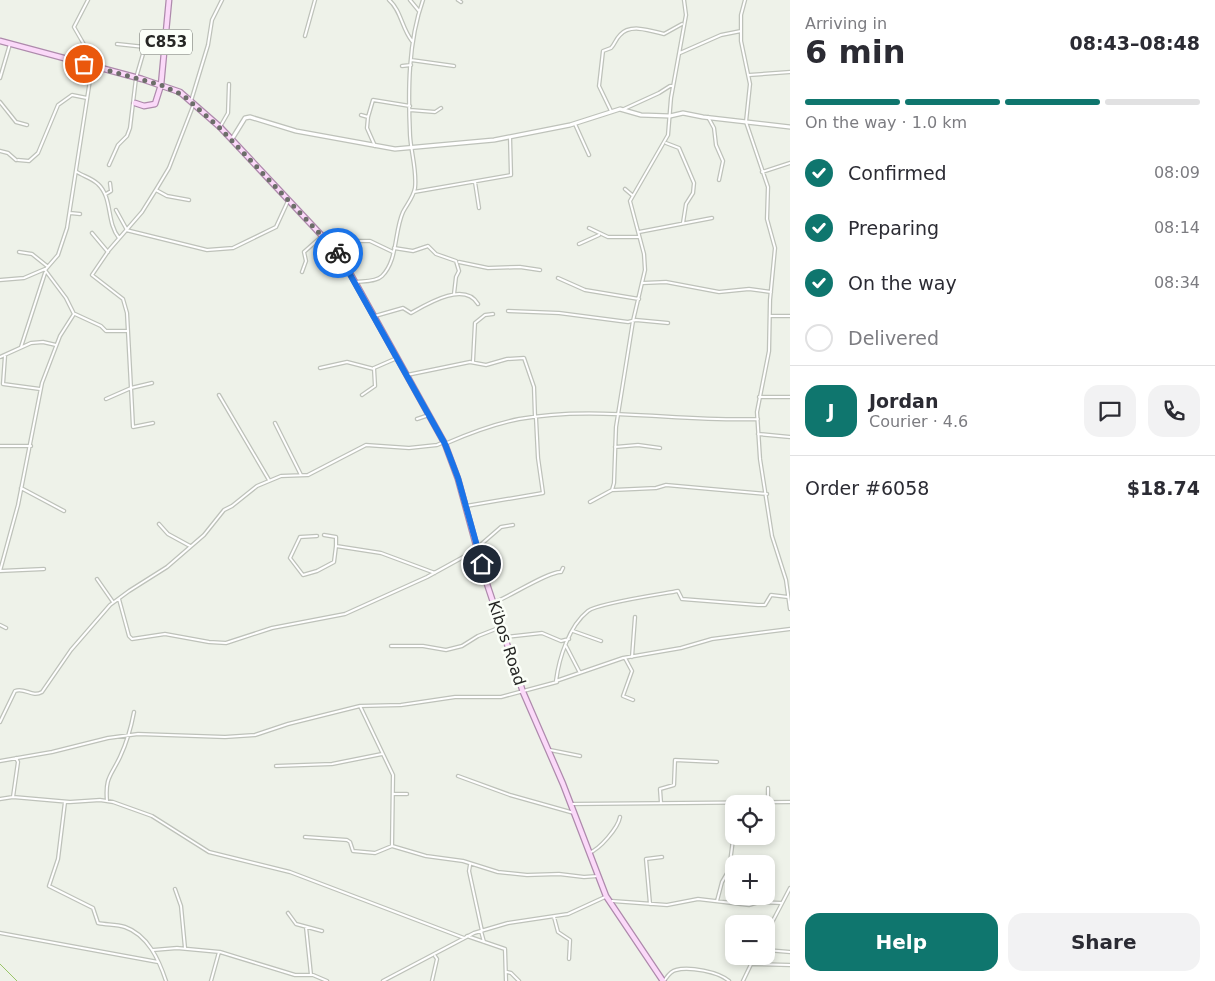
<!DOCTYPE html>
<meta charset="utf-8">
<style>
:root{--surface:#fff;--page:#f2f2f3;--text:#2b2b33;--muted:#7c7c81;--line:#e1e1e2;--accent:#0f766e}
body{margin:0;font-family:"DejaVu Sans",sans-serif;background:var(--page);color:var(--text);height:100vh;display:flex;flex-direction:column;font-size:19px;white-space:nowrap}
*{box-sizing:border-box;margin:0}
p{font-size:16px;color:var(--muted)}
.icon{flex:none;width:28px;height:28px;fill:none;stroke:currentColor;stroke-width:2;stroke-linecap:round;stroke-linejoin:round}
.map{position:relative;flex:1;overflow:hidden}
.details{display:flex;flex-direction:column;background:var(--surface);width:425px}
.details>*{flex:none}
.fabs{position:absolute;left:725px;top:795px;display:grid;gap:10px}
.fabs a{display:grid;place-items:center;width:50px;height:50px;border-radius:10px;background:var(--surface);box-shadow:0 2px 8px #0003;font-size:25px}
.pin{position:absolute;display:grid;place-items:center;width:42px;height:42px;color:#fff;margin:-21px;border:2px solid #fff;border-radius:50%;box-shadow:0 1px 5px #0007}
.courier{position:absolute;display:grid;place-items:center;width:50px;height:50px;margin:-25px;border:4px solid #1a73e8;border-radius:50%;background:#fff;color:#222;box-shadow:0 1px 6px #0007}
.summary em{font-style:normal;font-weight:600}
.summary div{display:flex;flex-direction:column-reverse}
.summary{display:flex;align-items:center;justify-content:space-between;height:85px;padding:0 15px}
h1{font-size:32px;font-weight:600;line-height:38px}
.bar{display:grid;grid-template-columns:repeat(4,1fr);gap:8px 5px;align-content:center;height:60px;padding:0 15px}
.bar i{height:6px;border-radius:4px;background:var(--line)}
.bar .current{background:var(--accent)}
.bar p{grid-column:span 4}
.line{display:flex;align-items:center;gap:12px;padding:0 15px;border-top:1px solid var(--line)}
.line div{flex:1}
.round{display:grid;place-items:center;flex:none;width:52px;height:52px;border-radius:15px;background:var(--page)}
ol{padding:0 15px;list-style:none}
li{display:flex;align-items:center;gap:15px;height:55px}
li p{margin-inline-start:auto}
li .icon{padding:5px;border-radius:50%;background:var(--accent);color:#fff;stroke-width:4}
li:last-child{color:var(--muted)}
li i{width:28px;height:28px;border:2px solid var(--line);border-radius:50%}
.action{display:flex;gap:10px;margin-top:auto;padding:10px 15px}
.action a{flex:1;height:58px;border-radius:15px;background:var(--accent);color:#fff;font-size:20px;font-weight:600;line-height:58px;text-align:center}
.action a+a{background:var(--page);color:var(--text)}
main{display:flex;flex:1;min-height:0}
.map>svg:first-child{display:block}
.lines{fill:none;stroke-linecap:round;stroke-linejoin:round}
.stream{stroke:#9ac468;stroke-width:1}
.minor-casing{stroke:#bec2ba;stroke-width:4.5}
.tertiary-casing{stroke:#bec2ba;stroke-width:5.5}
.primary-casing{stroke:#ae8aac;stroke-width:7}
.minor{stroke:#fff;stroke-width:2}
.tertiary{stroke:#fff;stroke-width:3}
.primary{stroke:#fbd9f9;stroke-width:4.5}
.done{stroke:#6c6e69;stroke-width:5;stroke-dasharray:0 9}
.route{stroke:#1a73e8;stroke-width:6}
.labels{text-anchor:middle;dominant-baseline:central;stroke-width:5;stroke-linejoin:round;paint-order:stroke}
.shield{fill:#fbfff8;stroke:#666864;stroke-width:1}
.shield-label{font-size:15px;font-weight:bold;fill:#262724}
.street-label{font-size:16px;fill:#262724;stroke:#fbfff8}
</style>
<main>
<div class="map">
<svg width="790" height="981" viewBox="0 0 790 981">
<rect width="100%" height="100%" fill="#eef2e9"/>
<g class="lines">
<!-- stream -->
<path class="stream" d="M0,964L17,981"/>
<!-- minor casing -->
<g class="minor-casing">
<path id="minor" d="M389,0C401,10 402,29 412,41
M410,0L419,11
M458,0L461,2
M745,0L741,15V41L750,84L746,122L768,187L767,219L775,248L770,300L769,351L757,412L760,459L772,536L786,580L790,609
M305,36L315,0
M680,53L721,35L741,31
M411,60L454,66
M85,62L86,48L74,27L88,0
M402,66L411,65
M749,75L790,72
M0,78L10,44
M191,101L208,45L212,20L222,0
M0,102L16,122L27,125
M624,109L659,93L670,86H673
M410,110L435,112L441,108
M611,111L599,86L603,51L611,48C615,44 615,40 620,35C630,23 652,31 664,34L682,24
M361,115L368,117L367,128L375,146
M368,117L373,100L410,106
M708,117L714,128L716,145L723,161L719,180
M575,124L589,155
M220,127L228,113L229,84
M666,143L679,148L694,183L693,193L686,204L683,223
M0,151L8,153L16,160
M18,160L29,161L38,153L58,105L72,95L87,98
M109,165L118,145L127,136L130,128L136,78L145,47L117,44
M77,172C83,176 92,178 98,184C113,198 106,222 119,238
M762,172L790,163
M475,182L479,208
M625,189L632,195
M156,190L167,196L189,200
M414,192L511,175L510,137
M106,194L111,191L110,183
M116,210L127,230
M70,213L80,214
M589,228L608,237H639
M126,230L207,250L233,248L276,227L288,201
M639,232L712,218
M92,233L108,252
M328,241L339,234L349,241H370L393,252
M579,244L599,235
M394,248L413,251L428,246L436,254L456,261L459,271L456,277L454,294
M19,252L32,254L47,266
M459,262L488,268L520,267L540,270
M302,272L306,261L304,252L321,237
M558,278L585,290L639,299
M0,280L24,278L45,269
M356,282C363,281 376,282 382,276C398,260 394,232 403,212C407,204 413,198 415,188C417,170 411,153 410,135C408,91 408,42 423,0
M643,283L666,282L719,292L749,289L771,292
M508,311L559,313L628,322L636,320L668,323
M75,314L101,326L106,331H127
M375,316L403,308L411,313C427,304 464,281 478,304
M770,316H790
M21,347L45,273
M5,356L3,384L40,389
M0,357L31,343L43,342L56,345
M473,361L475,323L485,315L493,314
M320,368L347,362L374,369
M407,375L470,362L486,365L507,359L524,358L534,387L535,417
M152,383L131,388L133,427L153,423
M219,395L269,480
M362,395L375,386L374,368L397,358
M759,397H790
M106,399L131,388L127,313L123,299L92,275L109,250L142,212L157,188L169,168L193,106
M417,419L429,415
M275,423L301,475
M758,434L790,437
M447,443C470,433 494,424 519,419C593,405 681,422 758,419
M0,446H31
M615,447L638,445L660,448
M21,488L64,511
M613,490L656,488L666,485L767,494
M590,502L612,490L614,483L616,427L633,321L645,270L644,254L630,201L668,135L671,98L686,15L684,0
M466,506L543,493L538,458L536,418
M159,524L168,534L190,546
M324,535L336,537V546L381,553L435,573
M317,536L300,537L290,558L303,575L317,571L334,562L336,546
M478,547L501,527L513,525
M0,571L18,505L42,383L60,336L74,314L66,298L45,270L58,255L67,228L92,67
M0,571L44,569
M97,579L113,602
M788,597L771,595L765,605H758L682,599L678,591C662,594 598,603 588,611C569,626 559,658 556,681L623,658L681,648L712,639L790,629
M119,599L129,636L132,639L165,634L209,642L226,643L272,628L345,614L427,577L476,550
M493,603C509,597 549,571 561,572L563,568
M0,625L6,628
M573,631L601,641
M506,637L542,633L561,641L569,639
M391,646H423L446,650L462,646L478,636L501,627
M566,646L580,673
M632,657L635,617
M625,658L632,671L623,696L633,700
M360,706L393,775L392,846
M0,722L15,691C25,687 32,698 42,692L71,650L110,605L129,591L167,567L204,535L224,510L232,506L257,486L281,476L308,475L366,445L409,448L437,445L444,442
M550,750L580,756
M16,758L18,762L13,797L70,802L100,800L113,802L152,816L209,852L290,872L464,938
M0,761L52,752L108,738L138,734L225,737L255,735L288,724L360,706L401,705L455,697H501L557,682
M276,766L332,764L382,754
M458,776L510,795L574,813
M394,794H407
M0,799L13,797
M107,801C105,777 111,776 120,757C127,742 131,728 134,712
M65,802L58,859L49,886L93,908L98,923C106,925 116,924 125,927C148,935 159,960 166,981
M768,802V788
M661,803L660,789L674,785L675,760L717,762
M572,804L790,802
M305,837L347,840L350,842L353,851L375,853L392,846L426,856L463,861L498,872L527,875L559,874L584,877L598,876
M589,853C600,849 618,828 620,817
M470,865L469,871L482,931
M175,889L181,906L185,948
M612,901L667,905L698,899L749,905L759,902L782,903
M717,901L722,882L729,870L734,832
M650,904L646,859L662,857
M288,913L296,924L322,931
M554,917L558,932L570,940L569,959
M306,927L311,975
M481,931L484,942
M0,933L158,962
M766,934L790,888
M467,936L505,949L506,981
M153,950L177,948L220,952L295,975H313L327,981
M766,950L790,952
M752,964L790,965
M507,972L511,973L519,981
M211,981L219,952
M383,981L474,933L508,923L568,914L605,897
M432,981L437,959L435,956
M664,981C667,977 670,971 676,970C689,966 719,972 729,981
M743,981L755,956"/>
</g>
<!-- tertiary casing -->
<g class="tertiary-casing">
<path id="tertiary" d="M232,139L245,118L250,117L296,131L395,149L494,140L570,125L620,109L641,115L670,116L683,113L703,117L790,127"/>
</g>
<!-- primary casing -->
<g class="primary-casing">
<path id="primary" d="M0,41L142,79L180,92L220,127L340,255L445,444L458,479L485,578L523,692L563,784L606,896L663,981
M135,103L144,106L155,104L161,85L169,0"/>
</g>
<!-- minor -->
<use href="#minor" class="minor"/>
<!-- tertiary -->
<use href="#tertiary" class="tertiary"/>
<!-- primary -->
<use href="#primary" class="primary"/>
</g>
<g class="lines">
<!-- done -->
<path class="done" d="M84,64L161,85L183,95L220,128L338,253"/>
<!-- route -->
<path class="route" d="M338,253L445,444L458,478L482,564"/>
</g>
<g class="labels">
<!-- shield labels -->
<rect class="shield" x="140" y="29.5" width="52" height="25" rx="4"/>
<g class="shield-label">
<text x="166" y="42">C853</text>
</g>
<!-- street labels -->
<g class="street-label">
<text transform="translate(507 643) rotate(72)">Kibos Road</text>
</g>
</g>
</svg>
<div class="fabs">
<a><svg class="icon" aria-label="locate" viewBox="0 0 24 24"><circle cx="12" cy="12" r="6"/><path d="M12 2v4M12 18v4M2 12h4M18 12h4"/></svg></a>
<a>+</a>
<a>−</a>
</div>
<div class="pin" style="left:84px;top:64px;background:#ea580c"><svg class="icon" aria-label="bag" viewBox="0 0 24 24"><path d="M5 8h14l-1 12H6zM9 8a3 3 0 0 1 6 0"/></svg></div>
<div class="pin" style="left:482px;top:564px;background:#1f2937"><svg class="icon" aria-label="home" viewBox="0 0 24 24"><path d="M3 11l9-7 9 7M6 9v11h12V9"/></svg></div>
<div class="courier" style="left:338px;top:253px"><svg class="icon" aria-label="bike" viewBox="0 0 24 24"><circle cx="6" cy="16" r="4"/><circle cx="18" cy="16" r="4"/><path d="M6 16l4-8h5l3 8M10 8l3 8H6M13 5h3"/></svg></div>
</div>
<section class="details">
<div class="summary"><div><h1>6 min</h1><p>Arriving in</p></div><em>08:43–08:48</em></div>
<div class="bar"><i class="current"></i><i class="current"></i><i class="current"></i><i></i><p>On the way · 1.0 km</p></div>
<ol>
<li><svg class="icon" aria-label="check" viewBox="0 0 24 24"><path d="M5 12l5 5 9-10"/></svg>Confirmed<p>08:09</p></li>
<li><svg class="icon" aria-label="check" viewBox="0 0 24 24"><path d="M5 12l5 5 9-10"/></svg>Preparing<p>08:14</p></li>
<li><svg class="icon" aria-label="check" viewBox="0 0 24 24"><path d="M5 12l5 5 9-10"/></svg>On the way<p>08:34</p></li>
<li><i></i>Delivered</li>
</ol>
<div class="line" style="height:90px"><b class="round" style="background:var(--accent);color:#fff">J</b><div><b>Jordan</b><p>Courier · 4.6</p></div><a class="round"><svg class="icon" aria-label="chat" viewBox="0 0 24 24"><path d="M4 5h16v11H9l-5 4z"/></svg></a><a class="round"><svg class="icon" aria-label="phone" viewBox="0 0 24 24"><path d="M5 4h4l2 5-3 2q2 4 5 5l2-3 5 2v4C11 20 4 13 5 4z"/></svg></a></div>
<div class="line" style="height:65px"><div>Order #6058</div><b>$18.74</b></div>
<div class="action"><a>Help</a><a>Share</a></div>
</section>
</main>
